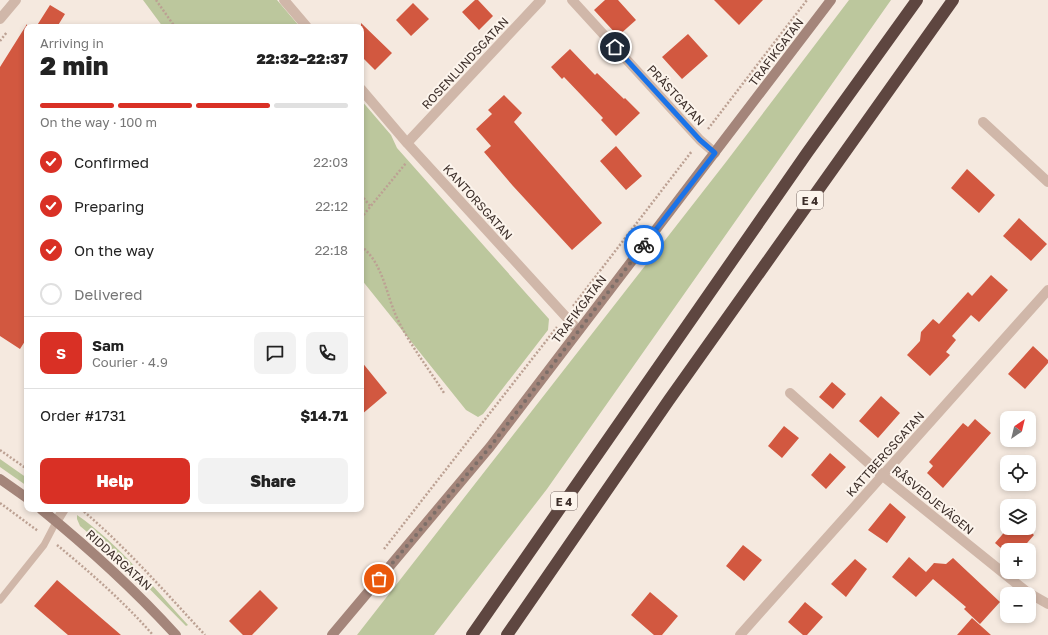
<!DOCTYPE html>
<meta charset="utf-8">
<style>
:root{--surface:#fff;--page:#f2f2f2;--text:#222;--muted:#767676;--line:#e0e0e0;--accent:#d93025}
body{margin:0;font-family:"Golos Text",sans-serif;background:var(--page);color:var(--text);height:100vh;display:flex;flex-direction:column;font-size:15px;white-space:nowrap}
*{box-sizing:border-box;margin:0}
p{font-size:13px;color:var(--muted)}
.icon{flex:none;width:22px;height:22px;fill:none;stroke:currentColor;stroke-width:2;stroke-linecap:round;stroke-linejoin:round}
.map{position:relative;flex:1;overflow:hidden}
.side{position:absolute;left:24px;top:24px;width:340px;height:488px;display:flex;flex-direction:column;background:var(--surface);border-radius:8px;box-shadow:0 2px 6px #0003}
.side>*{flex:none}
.needle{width:26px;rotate:35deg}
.controls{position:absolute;left:1000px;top:411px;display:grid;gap:8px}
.controls a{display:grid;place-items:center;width:36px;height:36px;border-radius:8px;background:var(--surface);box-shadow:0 2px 6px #0003;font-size:20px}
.pin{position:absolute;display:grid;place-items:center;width:34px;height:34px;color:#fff;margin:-17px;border:2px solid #fff;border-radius:50%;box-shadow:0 1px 4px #0007}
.courier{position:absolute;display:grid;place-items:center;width:40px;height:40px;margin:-20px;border:3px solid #1a73e8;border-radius:50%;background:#fff;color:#222;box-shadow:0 1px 5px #0007}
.headline em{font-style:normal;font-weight:800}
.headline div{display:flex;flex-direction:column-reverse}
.headline{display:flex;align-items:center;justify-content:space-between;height:68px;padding:0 16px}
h1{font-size:26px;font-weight:800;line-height:30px}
.bar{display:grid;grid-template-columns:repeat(4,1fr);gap:6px 4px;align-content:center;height:48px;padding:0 16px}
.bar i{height:5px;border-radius:3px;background:var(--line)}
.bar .active{background:var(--accent)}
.bar p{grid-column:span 4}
.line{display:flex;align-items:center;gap:10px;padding:0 16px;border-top:1px solid var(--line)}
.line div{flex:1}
.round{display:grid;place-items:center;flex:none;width:42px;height:42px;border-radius:8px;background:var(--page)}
ol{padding:0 16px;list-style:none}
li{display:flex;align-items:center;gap:12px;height:44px}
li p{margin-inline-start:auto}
li .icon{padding:4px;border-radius:50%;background:var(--accent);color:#fff;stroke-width:4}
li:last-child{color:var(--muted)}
li i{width:22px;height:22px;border:2px solid var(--line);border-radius:50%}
.primary-button{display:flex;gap:8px;margin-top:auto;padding:8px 16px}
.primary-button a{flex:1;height:46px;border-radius:8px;background:var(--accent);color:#fff;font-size:16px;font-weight:800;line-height:46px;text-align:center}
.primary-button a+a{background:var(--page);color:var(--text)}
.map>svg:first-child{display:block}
.green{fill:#bcc79d}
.building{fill:#d25840}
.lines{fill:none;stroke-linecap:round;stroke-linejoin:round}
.path{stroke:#bca193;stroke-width:2.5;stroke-dasharray:2 2;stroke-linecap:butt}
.lane{stroke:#d0b7a9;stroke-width:7}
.street{stroke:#d0b7a9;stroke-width:10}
.secondary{stroke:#a4857a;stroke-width:10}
.highway{stroke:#5e4640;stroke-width:12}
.done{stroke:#7d6f69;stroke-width:4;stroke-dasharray:0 7.2}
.route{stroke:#1a73e8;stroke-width:5}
.labels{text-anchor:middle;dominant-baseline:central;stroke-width:4;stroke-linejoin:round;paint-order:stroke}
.shield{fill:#fcf4ec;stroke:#766964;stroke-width:1}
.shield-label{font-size:11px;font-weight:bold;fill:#3c2e29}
.street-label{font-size:12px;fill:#3c2e29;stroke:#fcf4ec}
</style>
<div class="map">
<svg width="1048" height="635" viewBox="0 0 1048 635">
<rect width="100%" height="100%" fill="#f5e9df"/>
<!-- green -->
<path class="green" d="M143,0H277L300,27H163Z
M849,0H891L547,489L434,635H357L726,162Z
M361,100L391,135L397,148L549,319L548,330L483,414L478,417L466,410L361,279Z
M0,459L27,478V486L0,467Z
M77,515C119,544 153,587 188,625L186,626L124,563L80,526L77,519Z"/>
<!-- building -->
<path class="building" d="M475,0H478L493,16L479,30L462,12Z
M605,0H618L636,20L618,36L594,10Z
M714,0H763L739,25Z
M413,3L429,19L411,36L396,20Z
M50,5L65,14L57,27H36Z
M361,23L392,53L375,70L361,56Z
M27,24V338L20,349L0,336V67Z
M688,34L708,56L682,79L662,57Z
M570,49L595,75L597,73L624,99L625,98L640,113L616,136L601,120L603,118L564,77L562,79L551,67Z
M504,95L522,113L514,122L602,223L572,250L513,186L484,152L491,146L476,129L492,114L488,110Z
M616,146L642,176L626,190L600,161Z
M967,169L995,195L979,213L951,188Z
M1019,218L1047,244L1031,261L1003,236Z
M991,275L1008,290L979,322L971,315L952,336L956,340L946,352L950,355L930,376L907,355L920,341L921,332L933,319L939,324L968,292L972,296Z
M1033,346L1048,360V363L1025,389L1008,374Z
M361,361L387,393L361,415Z
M832,382L846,394L833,409L819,397Z
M881,396L900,413L878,438L859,421Z
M975,419L991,433L943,488L927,473L933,466L929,462L963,423L968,427Z
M784,426L799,438L782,458L768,446Z
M830,453L846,467L826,489L811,475Z
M890,503L906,517L887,543L868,530Z
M1008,528H1026L1034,535L1021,550H1003L995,543Z
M743,545L762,560L744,581L726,566Z
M909,557L926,572L934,563L946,564L953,558L1000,602L980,624L964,609L966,607L933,579L916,597L892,577Z
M855,559L867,569L846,597L831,584Z
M57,580L121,635H68L34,606Z
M260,590L278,608L252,635H243L229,621Z
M650,592L678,616L662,635H654L631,615Z
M805,602L823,617L807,635H803L788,622Z
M972,618L991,635H957Z"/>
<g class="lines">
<!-- path -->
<path class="path" d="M156,0L175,27
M0,41L7,32
M708,129L807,0
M361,195L371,207
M361,218L406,163
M361,246C384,264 386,296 398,320C410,345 429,369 444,393
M573,306L692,151
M0,450L27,469
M0,503L38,531
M81,509C126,547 165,592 205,635
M57,545C91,573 124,602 153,635
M384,549L557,327"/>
<!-- lane -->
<path class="lane" d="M0,600L44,545L56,522"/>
<!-- street -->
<path class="street" d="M284,0L307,27
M572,0L700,140L715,153
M0,19L16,0
M361,89L407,143L578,330
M983,122L1048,182
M407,143L541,0
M790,393L883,476L1027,592L1048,604
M56,522L64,509
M740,635L1048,290"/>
<!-- secondary -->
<path class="secondary" d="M0,479L27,498
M41,509C89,548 134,589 176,635
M332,635L490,447L831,0"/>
<!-- highway -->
<path class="highway" d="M472,635L807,153L917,0
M507,635L669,400L953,0"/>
</g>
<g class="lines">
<!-- done -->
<path class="done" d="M379,579L490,447L644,245"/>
<!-- route -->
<path class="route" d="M615,47L700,140L715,153L644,245"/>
</g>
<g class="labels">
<!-- shield labels -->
<g class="shield">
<rect x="797" y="191" width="26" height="18" rx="3"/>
<rect x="551" y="492" width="26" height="18" rx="3"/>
</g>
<g class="shield-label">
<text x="810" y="200">E 4</text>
<text x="564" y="501">E 4</text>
</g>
<!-- street labels -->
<g class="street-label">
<text transform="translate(776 52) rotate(-53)">TRAFIKGATAN</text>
<text transform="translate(465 63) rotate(-47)">ROSENLUNDSGATAN</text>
<text transform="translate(676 95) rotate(47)">PRÄSTGATAN</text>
<text transform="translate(478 202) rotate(48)">KANTORSGATAN</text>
<text transform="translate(579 309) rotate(-53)">TRAFIKGATAN</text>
<text transform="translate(885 454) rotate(-48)">KATTBERGSGATAN</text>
<text transform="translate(933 500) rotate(39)">RÅSVEDJEVÄGEN</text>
<text transform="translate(119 560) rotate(42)">RIDDARGATAN</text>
</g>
</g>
</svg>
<div class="controls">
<a><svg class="needle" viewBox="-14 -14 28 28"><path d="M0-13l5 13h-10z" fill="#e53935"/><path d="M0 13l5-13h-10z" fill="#767676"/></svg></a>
<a><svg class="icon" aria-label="locate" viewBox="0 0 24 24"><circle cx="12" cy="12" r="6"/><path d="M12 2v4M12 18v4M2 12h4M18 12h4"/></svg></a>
<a><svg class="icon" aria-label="layers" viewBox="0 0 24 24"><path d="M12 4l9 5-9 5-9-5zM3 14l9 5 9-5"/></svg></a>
<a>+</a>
<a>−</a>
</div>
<div class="pin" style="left:379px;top:579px;background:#ea580c"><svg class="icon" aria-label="bag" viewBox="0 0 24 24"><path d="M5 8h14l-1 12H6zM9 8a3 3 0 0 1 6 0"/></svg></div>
<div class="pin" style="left:615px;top:47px;background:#1f2937"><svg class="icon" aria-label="home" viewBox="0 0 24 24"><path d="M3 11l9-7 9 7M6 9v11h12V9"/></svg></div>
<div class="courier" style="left:644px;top:245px"><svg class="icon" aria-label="bike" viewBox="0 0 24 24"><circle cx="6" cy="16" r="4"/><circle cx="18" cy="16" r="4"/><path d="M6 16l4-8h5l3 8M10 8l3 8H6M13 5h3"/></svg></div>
<section class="side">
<div class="headline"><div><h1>2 min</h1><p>Arriving in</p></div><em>22:32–22:37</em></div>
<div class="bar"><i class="active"></i><i class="active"></i><i class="active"></i><i></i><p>On the way · 100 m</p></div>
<ol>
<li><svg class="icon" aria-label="check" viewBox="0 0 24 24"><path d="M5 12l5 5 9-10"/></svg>Confirmed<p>22:03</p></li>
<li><svg class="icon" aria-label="check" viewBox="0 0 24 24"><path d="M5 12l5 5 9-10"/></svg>Preparing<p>22:12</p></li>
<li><svg class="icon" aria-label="check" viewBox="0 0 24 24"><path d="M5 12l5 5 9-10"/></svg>On the way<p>22:18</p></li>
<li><i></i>Delivered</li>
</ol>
<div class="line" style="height:72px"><b class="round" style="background:var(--accent);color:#fff">S</b><div><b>Sam</b><p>Courier · 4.9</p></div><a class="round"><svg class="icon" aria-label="chat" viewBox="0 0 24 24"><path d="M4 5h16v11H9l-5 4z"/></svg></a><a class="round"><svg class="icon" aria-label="phone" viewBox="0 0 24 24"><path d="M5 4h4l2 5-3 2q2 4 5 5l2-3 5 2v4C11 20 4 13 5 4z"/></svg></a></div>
<div class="line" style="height:52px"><div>Order #1731</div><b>$14.71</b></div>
<div class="primary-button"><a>Help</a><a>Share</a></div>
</section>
</div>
